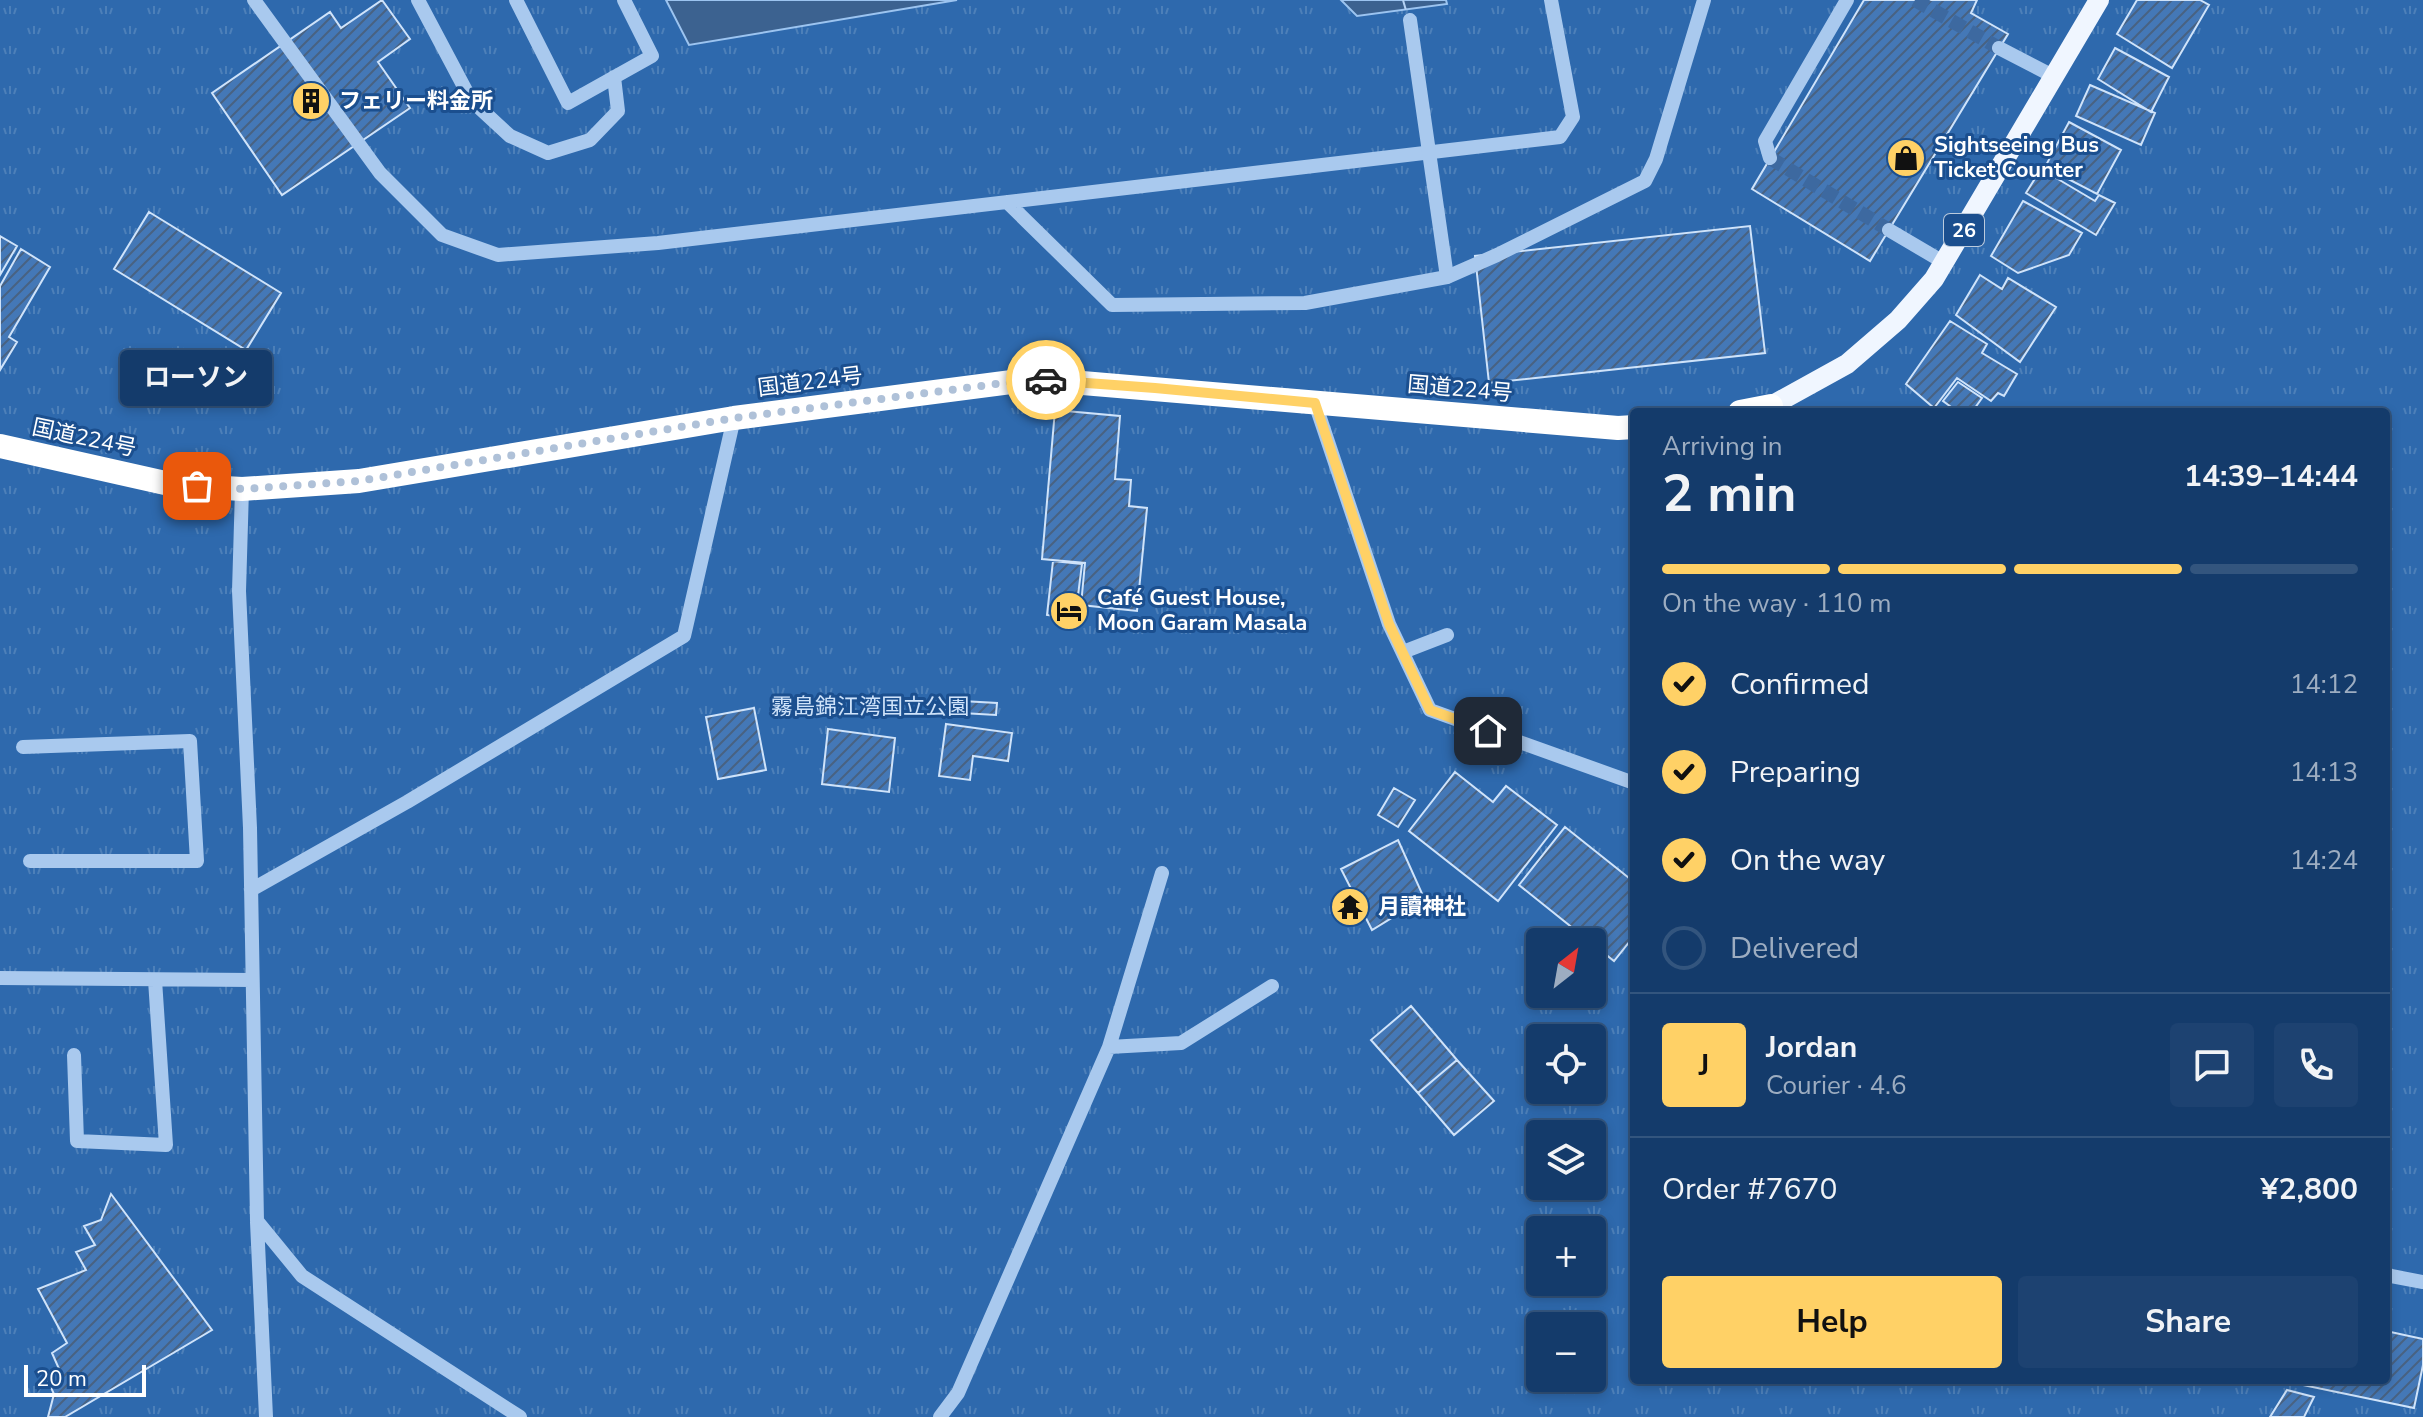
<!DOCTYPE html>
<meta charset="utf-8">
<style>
:root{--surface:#143b6b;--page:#1d4271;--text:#f1f3f6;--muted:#9dadc1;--line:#33557e;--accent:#ffd166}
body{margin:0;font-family:"Nunito Sans","Noto Sans JP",sans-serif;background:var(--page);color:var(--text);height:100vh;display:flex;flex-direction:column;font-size:30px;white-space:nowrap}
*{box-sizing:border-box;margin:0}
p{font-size:26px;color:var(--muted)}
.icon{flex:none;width:44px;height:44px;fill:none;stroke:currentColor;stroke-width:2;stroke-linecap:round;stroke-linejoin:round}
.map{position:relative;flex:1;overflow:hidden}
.panel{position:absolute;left:1630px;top:408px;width:760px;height:976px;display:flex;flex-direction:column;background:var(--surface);border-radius:8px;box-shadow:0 4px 12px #0003,0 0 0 2px var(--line)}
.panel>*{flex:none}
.needle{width:52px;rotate:31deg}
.fabs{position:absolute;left:1526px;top:928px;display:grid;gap:16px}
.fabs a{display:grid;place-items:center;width:80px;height:80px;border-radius:8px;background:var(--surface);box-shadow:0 4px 12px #0003,0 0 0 2px var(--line);font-size:40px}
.scale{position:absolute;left:24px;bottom:20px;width:122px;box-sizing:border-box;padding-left:8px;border:4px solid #fff;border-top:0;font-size:22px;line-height:28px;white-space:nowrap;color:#fff;-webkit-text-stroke:6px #1b4f8f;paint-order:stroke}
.pin{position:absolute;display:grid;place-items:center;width:68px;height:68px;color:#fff;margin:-34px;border-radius:16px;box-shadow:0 4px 12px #0006}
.courier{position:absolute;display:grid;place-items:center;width:80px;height:80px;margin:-40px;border:6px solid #ffd166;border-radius:50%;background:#fff;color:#222;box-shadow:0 2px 10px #0007}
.bubble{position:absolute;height:56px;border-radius:8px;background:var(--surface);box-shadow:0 4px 12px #0003,0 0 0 2px var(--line);font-size:26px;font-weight:700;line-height:56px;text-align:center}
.summary em{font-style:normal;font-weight:700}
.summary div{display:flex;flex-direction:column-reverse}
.summary{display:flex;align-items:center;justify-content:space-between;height:136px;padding:0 32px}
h1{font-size:52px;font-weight:700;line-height:60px}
.bar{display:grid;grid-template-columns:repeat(4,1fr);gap:12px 8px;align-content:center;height:96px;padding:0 32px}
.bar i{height:10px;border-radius:6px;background:var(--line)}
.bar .on{background:var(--accent)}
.bar p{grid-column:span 4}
.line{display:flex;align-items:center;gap:20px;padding:0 32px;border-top:2px solid var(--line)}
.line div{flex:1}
.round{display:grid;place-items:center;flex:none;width:84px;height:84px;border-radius:8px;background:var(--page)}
ol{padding:0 32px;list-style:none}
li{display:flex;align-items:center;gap:24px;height:88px}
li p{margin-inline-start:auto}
li .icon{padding:8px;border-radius:50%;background:var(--accent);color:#111;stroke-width:4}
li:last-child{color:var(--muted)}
li i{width:44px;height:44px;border:4px solid var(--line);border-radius:50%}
.cta{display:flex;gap:16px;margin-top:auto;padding:16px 32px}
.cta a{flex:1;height:92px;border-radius:8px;background:var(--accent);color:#111;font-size:32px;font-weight:700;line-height:92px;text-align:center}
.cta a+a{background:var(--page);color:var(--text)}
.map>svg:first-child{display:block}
.park{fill:url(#park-tufts);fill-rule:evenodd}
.water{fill:#3c6290;stroke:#9cc4f0;stroke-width:2}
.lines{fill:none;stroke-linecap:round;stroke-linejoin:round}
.ferry{stroke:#b5d3f5;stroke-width:2;stroke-dasharray:10 8;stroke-linecap:butt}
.building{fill:url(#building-hatch);stroke:#cfe3fa;stroke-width:2}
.minor-tunnel{stroke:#3d69a0;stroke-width:14;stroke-dasharray:14 7;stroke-linecap:butt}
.minor{stroke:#a9c9ee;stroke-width:14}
.major{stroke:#f0f6ff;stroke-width:20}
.highway{stroke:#fff;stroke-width:24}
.minor-bridge{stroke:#a9c9ee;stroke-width:14}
.done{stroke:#afc1d8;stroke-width:8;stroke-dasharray:0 14.4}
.route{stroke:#ffd166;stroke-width:10}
.labels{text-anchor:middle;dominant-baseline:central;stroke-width:6;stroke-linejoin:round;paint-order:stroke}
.shield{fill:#1b4f8f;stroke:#bbcadd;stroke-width:2}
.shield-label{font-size:20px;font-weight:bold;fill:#fff}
.poi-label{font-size:22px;font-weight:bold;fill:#fff;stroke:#1b4f8f;text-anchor:start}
.street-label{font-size:22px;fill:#fff;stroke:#1b4f8f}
.park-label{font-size:22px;fill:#cfe3fa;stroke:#1b4f8f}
</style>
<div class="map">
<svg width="2423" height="1417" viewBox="0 0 2423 1417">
<defs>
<pattern id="park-tufts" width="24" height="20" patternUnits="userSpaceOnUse" patternTransform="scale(2)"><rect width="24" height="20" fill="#2e69ad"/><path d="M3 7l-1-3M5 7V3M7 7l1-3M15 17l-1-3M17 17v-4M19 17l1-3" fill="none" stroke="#4d80b9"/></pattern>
<pattern id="building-hatch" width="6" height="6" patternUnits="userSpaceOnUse" patternTransform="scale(2)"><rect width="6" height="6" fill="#4478b7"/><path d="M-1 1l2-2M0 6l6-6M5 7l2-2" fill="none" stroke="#486282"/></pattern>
</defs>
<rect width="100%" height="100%" fill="#1b4f8f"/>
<!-- park -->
<path class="park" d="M0,0H2423V1417H0ZM1634,412H2386V1380H1634ZM1540,942H1592V994H1540ZM1540,1038H1592V1090H1540ZM1540,1134H1592V1186H1540ZM1540,1230H1592V1282H1540ZM1540,1326H1592V1378H1540Z"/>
<!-- water -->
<path class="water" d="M666,0H957L689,45Z
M1341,0H1446L1447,4L1357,16Z"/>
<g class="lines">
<!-- ferry -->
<path class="ferry" d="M1403,0L1407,14"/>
</g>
<!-- building -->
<path class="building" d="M382,0L410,39L378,62L410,108L282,195L212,93L330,12L341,28Z
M1864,0H1977L1971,13L2008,34L1870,261L1752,189Z
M2137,0H2200L2209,5L2172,68L2117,34Z
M2115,48L2169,77L2151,112L2098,79Z
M2090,85L2155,113L2141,145L2076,116Z
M2069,122L2121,150L2097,194L2045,167Z
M2041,169L2095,201L2099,195L2115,203L2096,235L2026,193Z
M2023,201L2082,233L2069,255L2018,273L1991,256Z
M149,212L281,293L246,350L114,269Z
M1750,226L1765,353L1489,383L1475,256Z
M0,236L17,246L0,275Z
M21,249L50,267L9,337L17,342L0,370V286Z
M1980,275L2002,289L2008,278L2056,307L2020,362L1956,315Z
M1950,321L1987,344L1982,353L2017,374L2004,396L1998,393L1991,401L1957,378L1934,408L1906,384Z
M1958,382L1982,398L1972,412H1958L1943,401Z
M1055,410L1120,416L1115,479L1131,480L1129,506L1147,508L1137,611L1081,605L1085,563L1042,559Z
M1053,561L1082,564L1075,619L1047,615Z
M962,701L997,703L996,715L962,713Z
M754,708L766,770L718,779L706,717Z
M946,724L1012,733L1008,761L973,756L970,780L939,776Z
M828,729L895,738L889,792L822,784Z
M1455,772L1493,802L1506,786L1557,825L1498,901L1409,831Z
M1394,788L1415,800L1398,827L1378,815Z
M1565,827L1634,882V936L1614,961L1519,885Z
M1398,840L1424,898L1372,930L1341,869Z
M1411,1006L1457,1060L1418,1093L1371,1040Z
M1457,1060L1494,1101L1454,1135L1418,1093Z
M111,1194L212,1330L65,1417H48L54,1394L47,1379L60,1371L52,1353L67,1343L38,1289L86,1270L76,1252L95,1245L84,1226L101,1220Z
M2386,1331L2423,1339V1365L2414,1408L2279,1380H2386Z
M2287,1390L2314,1397L2304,1417H2270Z"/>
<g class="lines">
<!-- minor-tunnel -->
<path class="minor-tunnel" d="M1915,0L1999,48
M1770,158L1889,230"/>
<!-- minor -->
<path class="minor" d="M254,0L380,173L442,235L498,255L658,243L1560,137L1573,117L1551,0
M418,0L471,100L510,136L548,153L590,140L618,111L614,77
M516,0L568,103L652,56L624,0
M1999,48L2053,76
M1770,158L1765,141L1847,0
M1007,202L1112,305L1305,303L1447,277L1497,255L1645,181L1656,159L1704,0
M1889,230L1945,263
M1315,403L1389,624L1430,710L1634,783
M242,489L239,591L250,828L257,1221L302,1276L520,1417
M1403,652L1447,635
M23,747L190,741L197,861H30
M251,890L407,802L684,636L734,418
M0,978L252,980
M1109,1047L1181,1043L1272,986
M74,1055L77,1141L166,1145L155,980
M257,1222L266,1417
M2386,1275L2423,1282
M940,1417L958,1393L1109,1047L1162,873"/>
<!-- major -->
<path class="major" d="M1771,406L1847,364L1898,320L1934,279L2099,0"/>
<!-- highway -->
<path class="highway" d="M1740,412L1771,406
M0,446L174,485L242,489L359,481L734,418L1035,379L1618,428L1634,427"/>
<!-- minor-bridge -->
<path class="minor-bridge" d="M1410,20L1447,277"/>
</g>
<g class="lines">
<!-- done -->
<path class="done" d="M197,486L242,489L359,481L734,418L1035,379L1046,380"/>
<!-- route -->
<path class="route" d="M1046,380L1155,388L1315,403L1389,624L1430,710L1488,731"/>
</g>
<!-- icons -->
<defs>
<g id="building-disc" transform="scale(2)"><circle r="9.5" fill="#ffd166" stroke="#1b4f8f"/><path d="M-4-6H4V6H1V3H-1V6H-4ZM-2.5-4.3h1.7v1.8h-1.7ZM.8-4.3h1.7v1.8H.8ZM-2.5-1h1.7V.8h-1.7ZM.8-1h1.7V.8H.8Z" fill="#111"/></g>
<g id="shop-disc" transform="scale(2)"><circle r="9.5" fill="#ffd166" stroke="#1b4f8f"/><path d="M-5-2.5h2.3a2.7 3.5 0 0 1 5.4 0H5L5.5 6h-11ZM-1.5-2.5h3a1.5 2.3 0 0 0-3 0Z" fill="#111"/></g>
<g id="hotel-disc" transform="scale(2)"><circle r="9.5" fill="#ffd166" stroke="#1b4f8f"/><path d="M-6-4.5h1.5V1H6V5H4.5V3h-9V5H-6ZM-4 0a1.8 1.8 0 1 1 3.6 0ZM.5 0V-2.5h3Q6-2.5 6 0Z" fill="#111"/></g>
<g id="temple-disc" transform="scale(2)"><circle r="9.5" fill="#ffd166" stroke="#1b4f8f"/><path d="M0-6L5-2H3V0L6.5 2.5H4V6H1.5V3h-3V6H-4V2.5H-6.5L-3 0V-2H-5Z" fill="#111"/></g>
</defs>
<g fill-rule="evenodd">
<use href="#building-disc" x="311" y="101"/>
<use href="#shop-disc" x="1906" y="158"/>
<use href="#hotel-disc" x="1069" y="611"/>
<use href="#temple-disc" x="1350" y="907"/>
</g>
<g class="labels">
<!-- shield labels -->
<rect class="shield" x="1944" y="214" width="40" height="32" rx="6"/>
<g class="shield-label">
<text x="1964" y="230">26</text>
</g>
<!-- poi labels -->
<g class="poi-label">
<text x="339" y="101">フェリー料金所</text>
<text x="1934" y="145">Sightseeing Bus<tspan x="1934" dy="25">Ticket Counter</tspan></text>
<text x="1097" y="598">Café Guest House,<tspan x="1097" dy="25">Moon Garam Masala</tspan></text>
<text x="1378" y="907">月讀神社</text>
</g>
<!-- street labels -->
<g class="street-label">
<text transform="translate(810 382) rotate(-7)">国道224号</text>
<text transform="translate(1460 389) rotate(5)">国道224号</text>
<text transform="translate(84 438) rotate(12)">国道224号</text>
</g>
<!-- park labels -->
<g class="park-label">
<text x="870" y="707">霧島錦江湾国立公園</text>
</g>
</g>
</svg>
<div class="fabs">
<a><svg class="needle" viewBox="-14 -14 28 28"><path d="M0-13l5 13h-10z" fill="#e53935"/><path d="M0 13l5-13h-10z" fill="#9dadc1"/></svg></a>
<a><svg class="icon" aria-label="locate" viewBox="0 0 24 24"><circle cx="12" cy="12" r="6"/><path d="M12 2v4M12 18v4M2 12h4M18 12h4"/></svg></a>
<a><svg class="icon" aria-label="layers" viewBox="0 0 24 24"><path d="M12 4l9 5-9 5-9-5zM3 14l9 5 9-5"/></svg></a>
<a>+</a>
<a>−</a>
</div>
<div class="scale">20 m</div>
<div class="pin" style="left:197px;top:486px;background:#ea580c"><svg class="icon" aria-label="bag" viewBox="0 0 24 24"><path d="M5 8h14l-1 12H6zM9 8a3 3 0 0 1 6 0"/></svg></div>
<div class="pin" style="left:1488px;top:731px;background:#1f2937"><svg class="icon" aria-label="home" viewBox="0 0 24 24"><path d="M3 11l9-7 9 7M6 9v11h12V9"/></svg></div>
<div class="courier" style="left:1046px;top:380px"><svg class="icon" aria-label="car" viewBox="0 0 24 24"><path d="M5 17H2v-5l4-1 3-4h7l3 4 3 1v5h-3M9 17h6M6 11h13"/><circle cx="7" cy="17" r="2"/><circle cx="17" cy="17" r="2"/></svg></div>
<div class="bubble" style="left:120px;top:350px;width:152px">ローソン</div>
<section class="panel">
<div class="summary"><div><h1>2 min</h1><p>Arriving in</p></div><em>14:39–14:44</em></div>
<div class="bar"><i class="on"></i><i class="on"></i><i class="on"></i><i></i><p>On the way · 110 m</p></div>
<ol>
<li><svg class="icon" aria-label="check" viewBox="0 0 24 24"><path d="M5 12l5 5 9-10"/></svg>Confirmed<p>14:12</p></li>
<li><svg class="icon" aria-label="check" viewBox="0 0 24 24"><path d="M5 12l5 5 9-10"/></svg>Preparing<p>14:13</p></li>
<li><svg class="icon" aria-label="check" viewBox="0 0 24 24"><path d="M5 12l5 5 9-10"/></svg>On the way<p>14:24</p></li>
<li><i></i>Delivered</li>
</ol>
<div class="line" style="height:144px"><b class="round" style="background:var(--accent);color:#111">J</b><div><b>Jordan</b><p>Courier · 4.6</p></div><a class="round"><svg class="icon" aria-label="chat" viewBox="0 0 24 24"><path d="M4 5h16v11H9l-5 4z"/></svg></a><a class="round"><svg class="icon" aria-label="phone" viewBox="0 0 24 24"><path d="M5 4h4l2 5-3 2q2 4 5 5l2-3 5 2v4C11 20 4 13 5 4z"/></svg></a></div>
<div class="line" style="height:104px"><div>Order #7670</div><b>¥2,800</b></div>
<div class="cta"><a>Help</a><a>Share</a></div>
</section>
</div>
